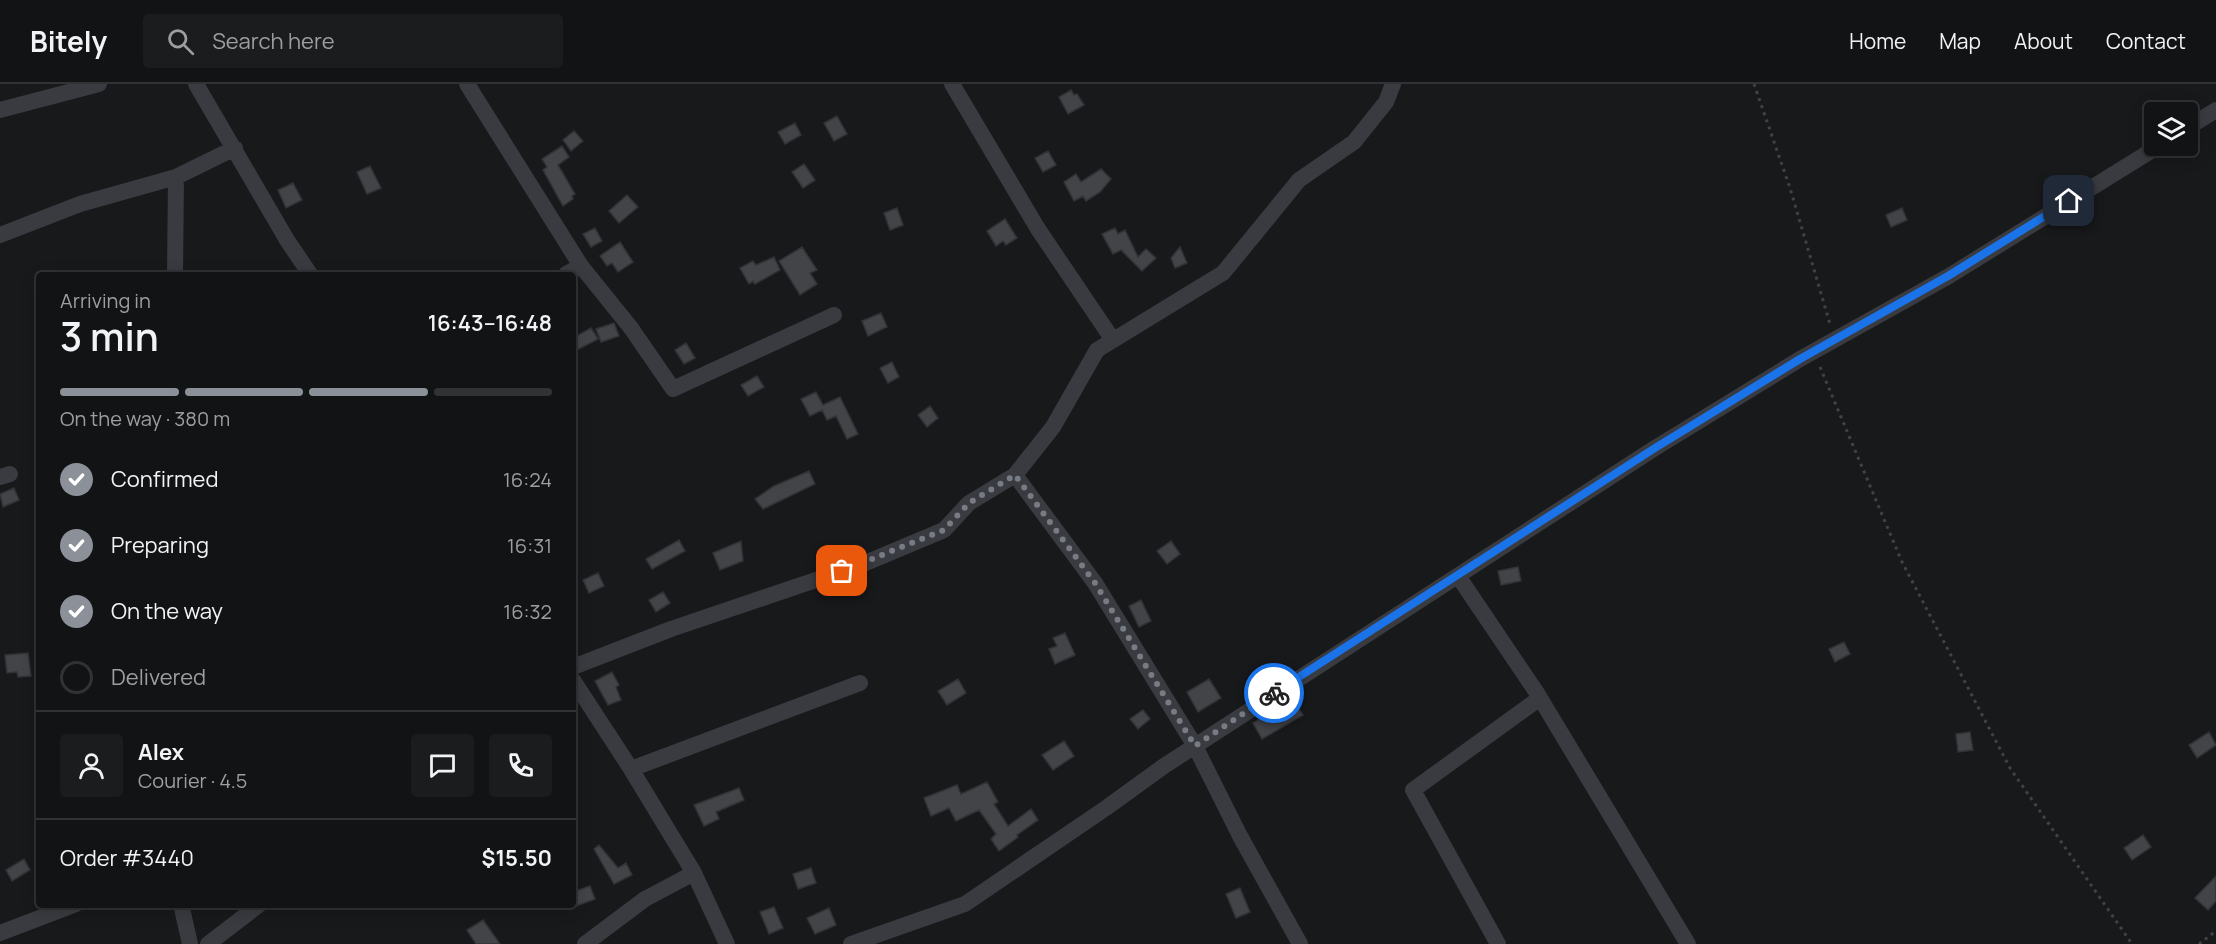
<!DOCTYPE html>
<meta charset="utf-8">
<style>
:root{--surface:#121314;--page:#1b1c1d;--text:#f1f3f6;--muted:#9c9ea0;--line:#313234;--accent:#8c9099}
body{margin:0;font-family:Manrope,sans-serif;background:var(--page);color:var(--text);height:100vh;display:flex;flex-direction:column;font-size:22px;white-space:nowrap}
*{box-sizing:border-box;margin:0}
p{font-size:20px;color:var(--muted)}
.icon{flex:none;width:33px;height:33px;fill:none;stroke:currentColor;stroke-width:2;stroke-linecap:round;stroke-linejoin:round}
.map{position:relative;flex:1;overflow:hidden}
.panel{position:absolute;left:36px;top:188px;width:540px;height:636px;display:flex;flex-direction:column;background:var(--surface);border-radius:6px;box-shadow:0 3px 15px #0003,0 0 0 2px var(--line)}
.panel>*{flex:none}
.controls{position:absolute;left:2144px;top:18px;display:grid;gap:12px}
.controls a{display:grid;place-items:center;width:54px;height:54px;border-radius:6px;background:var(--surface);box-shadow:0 3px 15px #0003,0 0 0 2px var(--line);font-size:30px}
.pin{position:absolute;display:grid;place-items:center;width:51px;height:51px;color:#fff;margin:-26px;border-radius:12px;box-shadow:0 3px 9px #0006}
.courier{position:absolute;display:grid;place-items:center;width:60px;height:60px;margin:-30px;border:4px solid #1a73e8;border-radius:50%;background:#fff;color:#222;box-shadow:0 2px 8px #0007}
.overview em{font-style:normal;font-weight:600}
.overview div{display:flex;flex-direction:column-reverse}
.overview{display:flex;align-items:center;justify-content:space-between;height:102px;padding:0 24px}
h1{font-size:39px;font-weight:600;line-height:45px}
.bar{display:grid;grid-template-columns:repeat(4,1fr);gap:9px 6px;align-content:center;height:72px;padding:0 24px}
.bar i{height:8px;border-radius:4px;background:var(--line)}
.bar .current{background:var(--accent)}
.bar p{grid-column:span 4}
.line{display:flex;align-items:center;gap:15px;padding:0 24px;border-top:2px solid var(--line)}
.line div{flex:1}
.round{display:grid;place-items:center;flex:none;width:63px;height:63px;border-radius:6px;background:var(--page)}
ol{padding:0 24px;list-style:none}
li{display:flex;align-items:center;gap:18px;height:66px}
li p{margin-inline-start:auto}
li .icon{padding:6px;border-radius:50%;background:var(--accent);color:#fff;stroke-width:4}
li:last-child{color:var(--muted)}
li i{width:33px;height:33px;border:3px solid var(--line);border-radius:50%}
header{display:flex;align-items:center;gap:36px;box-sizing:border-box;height:84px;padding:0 30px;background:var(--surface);border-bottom:2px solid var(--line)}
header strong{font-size:28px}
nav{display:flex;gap:33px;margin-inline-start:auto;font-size:21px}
.search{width:420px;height:54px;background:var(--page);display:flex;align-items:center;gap:15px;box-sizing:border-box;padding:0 21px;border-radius:6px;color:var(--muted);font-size:22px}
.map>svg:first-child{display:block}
.building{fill:#424448;stroke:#323337;stroke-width:1.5}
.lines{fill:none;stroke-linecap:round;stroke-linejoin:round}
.path{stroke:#3f4248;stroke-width:3;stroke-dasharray:3 4.5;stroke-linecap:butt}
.street{stroke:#393b40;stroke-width:16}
.done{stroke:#777b84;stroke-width:6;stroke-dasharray:0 10.8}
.route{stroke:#1a73e8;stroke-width:8}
</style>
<header>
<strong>Bitely</strong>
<div class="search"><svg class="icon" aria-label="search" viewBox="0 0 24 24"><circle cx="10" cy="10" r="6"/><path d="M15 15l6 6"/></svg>Search here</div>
<nav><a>Home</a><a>Map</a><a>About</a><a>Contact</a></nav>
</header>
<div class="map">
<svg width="2216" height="860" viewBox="0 0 2216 860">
<rect width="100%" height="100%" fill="#18191b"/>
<!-- building -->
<path class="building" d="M1071,6L1074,11L1077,10L1084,21L1068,30L1059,13Z
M837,32L847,50L834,57L824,39Z
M795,39L801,51L785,60L778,48Z
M574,47L583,57L571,67L563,56Z
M562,62L569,73L558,81L575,110L572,112L573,115L563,122L543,86L547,83L542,75Z
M1048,67L1056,81L1043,88L1035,74Z
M804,80L815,96L803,104L792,88Z
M370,82L381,104L367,110L357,88Z
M1101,85L1111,95L1100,108L1086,117L1083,112L1074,117L1064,98L1076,90L1081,98Z
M293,99L302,116L286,124L278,106Z
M627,111L638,123L619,139L609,127Z
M897,124L903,141L890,146L884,129Z
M1902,124L1907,136L1891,143L1886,131Z
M1005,135L1017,154L1006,161L1003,157L996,162L987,147Z
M595,144L602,157L591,163L583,150Z
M1115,144L1118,150L1125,146L1138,173L1146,165L1156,174L1142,187L1121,166L1113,170L1102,150Z
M620,158L633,178L618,188L612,179L607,182L600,172Z
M802,163L817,186L810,189L817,200L800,211L779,177Z
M1180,163L1187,179L1175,184L1171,174Z
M774,173L780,186L755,200L753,197L749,200L740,184L753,177L756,181Z
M881,229L887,243L868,252L862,237Z
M614,239L619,252L601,258L596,245Z
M591,244L598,255L573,268V254Z
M686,259L695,274L684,280L675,266Z
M892,278L899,293L888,299L880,284Z
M757,292L764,303L748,312L741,301Z
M816,308L823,321L840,313L858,350L847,355L836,332L827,336L822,326L810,332L801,315Z
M930,322L938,334L927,343L918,331Z
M809,387L815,400L763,425L755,415L774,402Z
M14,404L19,416L3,423L0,410Z
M679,456L685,467L652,485L646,475Z
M741,457L743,477L720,486L713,469Z
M1171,457L1180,470L1167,480L1157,467Z
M1518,483L1521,497L1501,501L1498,487Z
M598,489L604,502L589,509L583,496Z
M663,508L670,519L656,528L649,516Z
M1141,516L1151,537L1139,543L1129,522Z
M1065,549L1075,571L1055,580L1049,565L1057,562L1053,554Z
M1844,558L1850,570L1835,578L1829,565Z
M28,569L31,592L18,593L17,588L7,589L5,571Z
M612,588L619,601L616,603L621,616L608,621L595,597Z
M958,595L966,609L947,621L938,607Z
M1209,595L1221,614L1198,628L1187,608Z
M1293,615L1303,631L1262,655L1253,639Z
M1143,626L1150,635L1138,645L1130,635Z
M1970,648L1973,666L1958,668L1956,650Z
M2209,648L2216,661L2197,674L2189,661Z
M1064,657L1074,672L1053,686L1042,671Z
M987,698L998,718L994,720L1008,742L1031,725L1038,736L1017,751L1018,753L999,767L991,755L996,750L979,726L956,737L949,724L931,732L924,714L957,701L961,710Z
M739,704L744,716L716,728L719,735L704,742L694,721Z
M2143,751L2151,763L2132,776L2124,764Z
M599,761L618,784L626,779L632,791L614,800L594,765Z
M24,775L30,786L12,797L6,786Z
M811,784L816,799L798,805L793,790Z
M2216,792V817L2208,826L2195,814Z
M590,802L595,815L576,822L573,808Z
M1240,804L1250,828L1236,834L1226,810Z
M774,823L783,844L769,850L760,828Z
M829,824L836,841L815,850L807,834Z
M483,836L500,860H476L467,846Z"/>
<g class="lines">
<!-- path -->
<path class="path" d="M1754,0L1790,104L1830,240
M1820,283L1902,478L2010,684L2132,860
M2199,860L2216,847"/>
<!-- street -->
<path class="street" d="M196,0L287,156L310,190
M467,0L581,182
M952,0L1038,145L1113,256
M0,26L99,0
M2187,44L2216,26
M0,151L80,120L176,93
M175,190L176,93L235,64
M566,190L581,182L631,244L673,305L834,231
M0,393L10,390
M1458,492L1537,609L1688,860
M573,583L671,545L863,480L944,446L969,419L1015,391
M573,596L631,685L694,789L727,860
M631,685L860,599
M181,820L190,860
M0,849L76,820
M208,860L260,820
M585,860L645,815L694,789
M851,860L965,820L1106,724L1164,682L1655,364L1800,275L1949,192L2159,62
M1300,860L1240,752L1195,662L1095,499L1015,391L1053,343L1097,266L1223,189L1299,96L1354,58L1386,18L1393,0
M1498,860L1413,706L1540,614"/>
</g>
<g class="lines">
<!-- done -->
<path class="done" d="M842,487L944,446L969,419L1015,391L1095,499L1195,662L1274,609"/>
<!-- route -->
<path class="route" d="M1274,609L1655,364L1800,275L1948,192L2069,117"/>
</g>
</svg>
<div class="controls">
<a><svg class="icon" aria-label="layers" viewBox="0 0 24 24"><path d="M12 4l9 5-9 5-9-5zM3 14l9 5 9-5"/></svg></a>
</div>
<div class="pin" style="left:842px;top:487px;background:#ea580c"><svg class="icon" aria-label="bag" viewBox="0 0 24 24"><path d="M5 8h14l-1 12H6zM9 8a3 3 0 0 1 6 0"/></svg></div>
<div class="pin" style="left:2069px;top:117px;background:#1f2937"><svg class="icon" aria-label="home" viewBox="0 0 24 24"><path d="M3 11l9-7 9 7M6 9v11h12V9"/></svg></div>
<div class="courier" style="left:1274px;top:609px"><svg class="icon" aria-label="bike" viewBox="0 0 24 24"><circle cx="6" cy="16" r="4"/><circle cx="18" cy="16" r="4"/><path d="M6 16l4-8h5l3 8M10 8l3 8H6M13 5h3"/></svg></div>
<section class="panel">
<div class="overview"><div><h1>3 min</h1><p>Arriving in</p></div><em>16:43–16:48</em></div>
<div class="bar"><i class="current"></i><i class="current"></i><i class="current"></i><i></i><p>On the way · 380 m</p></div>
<ol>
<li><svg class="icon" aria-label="check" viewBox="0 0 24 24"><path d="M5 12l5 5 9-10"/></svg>Confirmed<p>16:24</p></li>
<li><svg class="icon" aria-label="check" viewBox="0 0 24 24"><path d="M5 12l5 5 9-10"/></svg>Preparing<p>16:31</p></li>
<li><svg class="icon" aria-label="check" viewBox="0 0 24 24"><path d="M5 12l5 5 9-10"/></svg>On the way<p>16:32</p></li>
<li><i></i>Delivered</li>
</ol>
<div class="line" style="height:108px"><a class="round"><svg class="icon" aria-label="person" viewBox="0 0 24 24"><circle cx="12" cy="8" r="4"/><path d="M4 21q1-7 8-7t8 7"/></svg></a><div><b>Alex</b><p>Courier · 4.5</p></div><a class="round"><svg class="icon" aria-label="chat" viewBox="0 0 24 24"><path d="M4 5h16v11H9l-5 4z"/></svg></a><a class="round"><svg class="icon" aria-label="phone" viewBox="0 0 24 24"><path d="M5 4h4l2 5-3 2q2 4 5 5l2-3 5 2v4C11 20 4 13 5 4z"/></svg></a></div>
<div class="line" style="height:78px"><div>Order #3440</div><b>$15.50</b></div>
</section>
</div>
